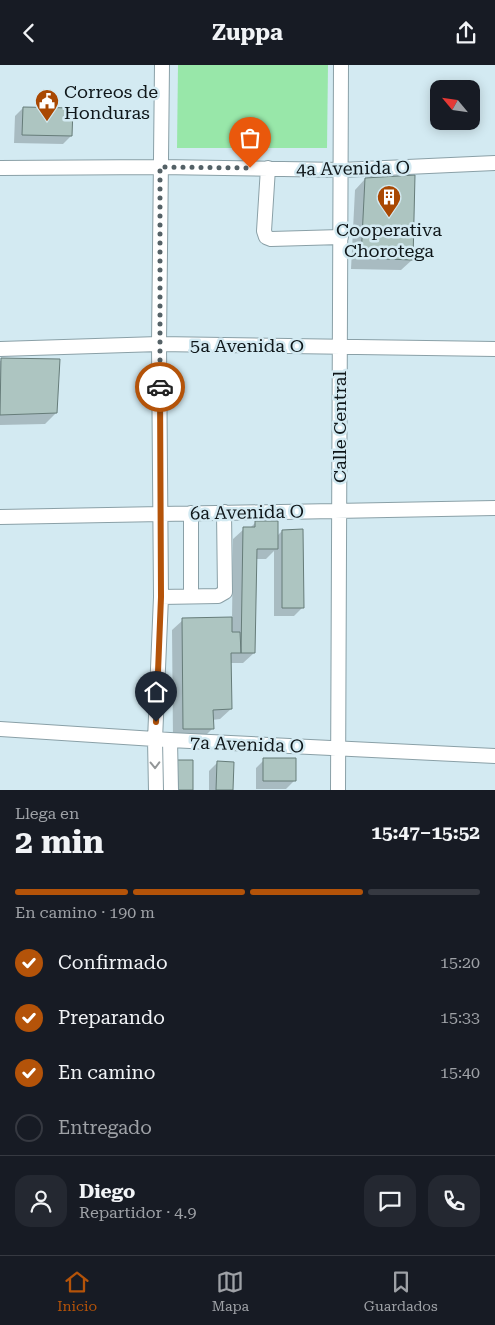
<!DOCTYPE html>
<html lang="es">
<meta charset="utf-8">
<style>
:root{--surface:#171b24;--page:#242831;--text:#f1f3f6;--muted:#9ea1a6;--line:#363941;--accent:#b45309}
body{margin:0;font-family:"Roboto Serif",serif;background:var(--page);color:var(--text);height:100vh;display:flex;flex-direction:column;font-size:19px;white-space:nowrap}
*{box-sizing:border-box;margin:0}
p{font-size:16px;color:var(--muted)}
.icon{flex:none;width:28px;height:28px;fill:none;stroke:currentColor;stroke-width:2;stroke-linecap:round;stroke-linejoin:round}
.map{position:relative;height:725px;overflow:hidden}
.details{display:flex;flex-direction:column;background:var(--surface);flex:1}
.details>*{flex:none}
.needle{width:32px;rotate:299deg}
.buttons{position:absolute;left:430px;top:15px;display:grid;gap:10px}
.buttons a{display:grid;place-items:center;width:50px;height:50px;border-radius:10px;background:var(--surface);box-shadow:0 2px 12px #0003;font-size:25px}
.pin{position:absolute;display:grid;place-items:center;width:42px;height:42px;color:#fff;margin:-51px -21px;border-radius:50% 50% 50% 0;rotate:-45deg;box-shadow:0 0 5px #0007}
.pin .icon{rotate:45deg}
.courier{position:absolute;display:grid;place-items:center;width:50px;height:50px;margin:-25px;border:4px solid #b45309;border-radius:50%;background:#fff;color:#222;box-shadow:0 1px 6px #0007}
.headline em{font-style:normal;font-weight:700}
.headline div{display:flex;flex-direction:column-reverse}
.headline{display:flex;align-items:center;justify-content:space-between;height:85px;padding:0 15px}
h1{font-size:32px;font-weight:700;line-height:38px}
.bar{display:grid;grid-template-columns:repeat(4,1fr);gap:8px 5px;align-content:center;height:60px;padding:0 15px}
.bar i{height:6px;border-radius:4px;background:var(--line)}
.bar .active{background:var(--accent)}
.bar p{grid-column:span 4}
.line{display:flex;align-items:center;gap:12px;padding:0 15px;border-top:1px solid var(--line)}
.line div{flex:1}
.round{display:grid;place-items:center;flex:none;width:52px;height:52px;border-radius:15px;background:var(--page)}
ol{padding:0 15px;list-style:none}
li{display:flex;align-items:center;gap:15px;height:55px}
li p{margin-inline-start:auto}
li .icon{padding:5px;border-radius:50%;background:var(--accent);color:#fff;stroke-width:4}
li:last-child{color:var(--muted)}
li i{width:28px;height:28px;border:2px solid var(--line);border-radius:50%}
header{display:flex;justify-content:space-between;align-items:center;height:65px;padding:0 15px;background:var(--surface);font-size:22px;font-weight:700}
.dock{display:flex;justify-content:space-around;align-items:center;height:70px;border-top:1px solid var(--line);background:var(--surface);font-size:14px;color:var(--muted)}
.dock a{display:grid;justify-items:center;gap:2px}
.dock .active{color:var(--accent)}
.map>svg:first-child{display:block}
.green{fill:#98e7a9}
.shadow{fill:#0003}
.building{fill:#adc5c1;stroke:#667c79}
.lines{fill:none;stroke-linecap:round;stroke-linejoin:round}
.minor-casing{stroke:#8aa0a7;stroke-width:16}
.minor{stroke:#fff;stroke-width:14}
.oneway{stroke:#939798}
.done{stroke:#546166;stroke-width:5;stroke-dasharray:0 9}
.route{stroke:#b45309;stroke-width:6}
.labels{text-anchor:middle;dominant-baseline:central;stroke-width:5;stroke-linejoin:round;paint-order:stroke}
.poi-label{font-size:18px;fill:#0f171a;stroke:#d3eaf2;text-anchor:start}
.street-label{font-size:18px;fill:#0f171a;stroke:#d3eaf2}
</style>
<header><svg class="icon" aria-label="back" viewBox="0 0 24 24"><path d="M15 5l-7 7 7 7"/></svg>Zuppa<svg class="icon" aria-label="share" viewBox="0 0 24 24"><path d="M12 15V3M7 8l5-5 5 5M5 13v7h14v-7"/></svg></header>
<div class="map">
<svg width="495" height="725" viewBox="0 0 495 725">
<rect width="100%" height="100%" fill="#d3eaf2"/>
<!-- green -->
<path class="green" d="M178,0H328L327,83H177Z"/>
<!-- shadow -->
<path class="shadow" d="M23,43L71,71L63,79L14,78L15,51Z
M365,114L412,195L401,205L351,204L355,125Z
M2,295L56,348L45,359L0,360V296Z
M256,457L277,471L282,466L302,543L294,551H274V486L266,494H256L254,588L243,598H230L231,644L220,654L212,655L213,663L202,674L173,675L172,565L183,555L232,554L233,474L244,464H249Z
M264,695L294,716L286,724H256V703Z
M217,698L232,725H209V706Z"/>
<!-- building -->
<path class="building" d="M23,42L73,43L72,71L22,70Z
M415,110L413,195L361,193L365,113Z
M1,293L60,294L57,348L0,350Z
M255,456H278V484H257L255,588H241L243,462H255Z
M303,464L304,543H282V465Z
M232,552V567H240L241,588H231L232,644L213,645L214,664H183L182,553Z
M263,693H296V716H263Z
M177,695H193V725H178Z
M217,696L234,697L233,725H216Z"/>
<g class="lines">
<!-- minor casing -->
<g class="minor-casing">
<path id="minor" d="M0,103L160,102L341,105L495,98
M268,103L264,166L266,172L271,174L341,172
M0,284L159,279L495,284
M0,452L495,443
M191,531V448
M161,532L218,531L225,527L224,447
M0,664L170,675L495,691
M170,675L171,725
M156,725L155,675L161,532L159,279L162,0
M338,725L341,0"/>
</g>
<!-- minor -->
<use href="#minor" class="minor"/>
</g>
<!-- one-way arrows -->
<defs><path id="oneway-chevron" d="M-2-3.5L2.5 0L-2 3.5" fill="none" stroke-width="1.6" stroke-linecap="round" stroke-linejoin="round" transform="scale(1.25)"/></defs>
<use class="oneway" href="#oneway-chevron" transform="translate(155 700) rotate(89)"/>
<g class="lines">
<!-- done -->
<path class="done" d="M160,322V102L250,103"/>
<!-- route -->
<path class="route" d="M156,657L161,532L160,322"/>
</g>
<!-- icons -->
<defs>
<g id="civic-pin" transform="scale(1.25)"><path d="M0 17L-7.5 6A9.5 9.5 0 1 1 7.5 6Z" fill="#a94802" stroke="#d3eaf2"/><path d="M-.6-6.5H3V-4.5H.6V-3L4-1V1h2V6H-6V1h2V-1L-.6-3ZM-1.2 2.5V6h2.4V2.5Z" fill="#fff"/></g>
<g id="building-pin" transform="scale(1.25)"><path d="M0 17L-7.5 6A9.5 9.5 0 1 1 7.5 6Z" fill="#a94802" stroke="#d3eaf2"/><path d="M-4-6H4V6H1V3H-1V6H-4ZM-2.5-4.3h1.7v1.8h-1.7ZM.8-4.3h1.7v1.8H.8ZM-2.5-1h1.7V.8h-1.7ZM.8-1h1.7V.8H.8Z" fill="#fff"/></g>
</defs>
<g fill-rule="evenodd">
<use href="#civic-pin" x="47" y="36"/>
<use href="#building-pin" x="389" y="132"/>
</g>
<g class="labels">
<!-- poi labels -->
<g class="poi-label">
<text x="64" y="26">Correos de<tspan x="64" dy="21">Honduras</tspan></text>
<text x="389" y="164" text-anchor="middle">Cooperativa<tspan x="389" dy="21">Chorotega</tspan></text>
</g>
<!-- street labels -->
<g class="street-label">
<text transform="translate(353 103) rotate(-1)">4a Avenida O</text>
<text x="247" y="280">5a Avenida O</text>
<text transform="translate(339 362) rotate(-90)">Calle Central</text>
<text transform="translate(247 447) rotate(-1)">6a Avenida O</text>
<text transform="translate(247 679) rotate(2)">7a Avenida O</text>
</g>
</g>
</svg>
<div class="buttons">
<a><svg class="needle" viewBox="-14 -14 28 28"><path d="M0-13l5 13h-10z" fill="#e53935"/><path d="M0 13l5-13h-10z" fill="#9ea1a6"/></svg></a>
</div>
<div class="pin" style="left:250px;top:103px;background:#ea580c"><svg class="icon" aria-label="bag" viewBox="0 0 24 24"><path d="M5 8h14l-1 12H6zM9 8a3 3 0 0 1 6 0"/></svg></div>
<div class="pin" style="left:156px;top:657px;background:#1f2937"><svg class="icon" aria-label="home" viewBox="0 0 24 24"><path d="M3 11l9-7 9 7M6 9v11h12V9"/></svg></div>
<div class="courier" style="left:160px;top:322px"><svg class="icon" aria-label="car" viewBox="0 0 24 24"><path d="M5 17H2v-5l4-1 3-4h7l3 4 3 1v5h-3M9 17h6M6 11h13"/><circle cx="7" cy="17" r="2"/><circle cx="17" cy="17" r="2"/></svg></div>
</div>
<section class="details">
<div class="headline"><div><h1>2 min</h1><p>Llega en</p></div><em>15:47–15:52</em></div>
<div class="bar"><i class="active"></i><i class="active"></i><i class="active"></i><i></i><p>En camino · 190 m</p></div>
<ol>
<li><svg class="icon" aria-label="check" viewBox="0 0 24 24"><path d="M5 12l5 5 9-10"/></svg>Confirmado<p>15:20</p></li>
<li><svg class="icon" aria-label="check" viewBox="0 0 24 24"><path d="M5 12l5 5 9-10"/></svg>Preparando<p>15:33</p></li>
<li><svg class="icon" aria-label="check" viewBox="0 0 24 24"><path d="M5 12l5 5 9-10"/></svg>En camino<p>15:40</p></li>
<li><i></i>Entregado</li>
</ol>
<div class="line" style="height:90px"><a class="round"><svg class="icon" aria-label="person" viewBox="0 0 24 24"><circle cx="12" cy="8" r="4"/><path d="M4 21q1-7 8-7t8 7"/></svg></a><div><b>Diego</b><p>Repartidor · 4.9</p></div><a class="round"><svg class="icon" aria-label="chat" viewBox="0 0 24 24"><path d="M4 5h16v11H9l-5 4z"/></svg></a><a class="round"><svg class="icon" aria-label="phone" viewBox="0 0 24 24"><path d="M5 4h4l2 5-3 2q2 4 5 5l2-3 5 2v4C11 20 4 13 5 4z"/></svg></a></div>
</section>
<nav class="dock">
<a class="active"><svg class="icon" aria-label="home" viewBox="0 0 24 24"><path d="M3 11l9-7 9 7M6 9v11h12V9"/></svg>Inicio</a>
<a><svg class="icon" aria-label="map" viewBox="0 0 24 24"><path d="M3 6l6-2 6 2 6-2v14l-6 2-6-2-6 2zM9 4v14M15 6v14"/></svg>Mapa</a>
<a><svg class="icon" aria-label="saved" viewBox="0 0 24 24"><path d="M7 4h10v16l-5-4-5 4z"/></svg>Guardados</a>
</nav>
